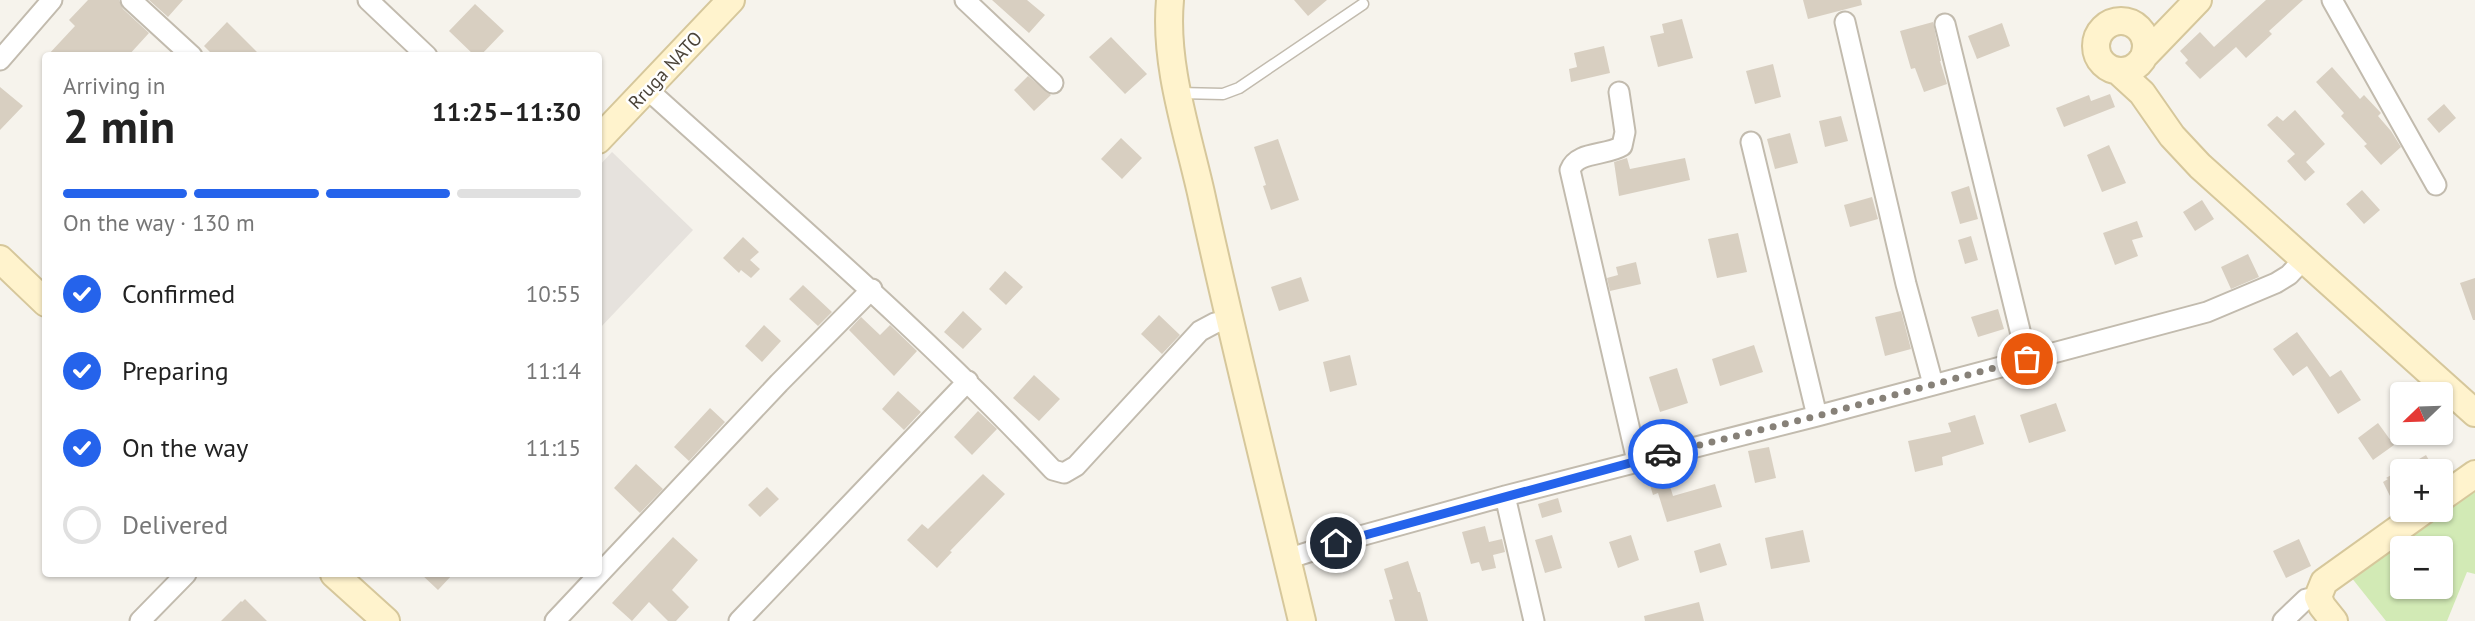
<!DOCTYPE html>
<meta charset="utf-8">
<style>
:root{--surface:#fff;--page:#f6f6f6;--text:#222;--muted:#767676;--line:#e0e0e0;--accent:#2563eb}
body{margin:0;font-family:"PT Sans",sans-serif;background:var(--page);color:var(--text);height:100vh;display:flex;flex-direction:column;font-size:26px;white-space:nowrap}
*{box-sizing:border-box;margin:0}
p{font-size:23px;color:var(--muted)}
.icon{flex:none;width:38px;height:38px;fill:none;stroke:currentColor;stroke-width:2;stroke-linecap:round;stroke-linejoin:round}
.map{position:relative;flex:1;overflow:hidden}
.side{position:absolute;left:42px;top:52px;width:560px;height:525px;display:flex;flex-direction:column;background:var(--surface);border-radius:7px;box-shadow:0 2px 5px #0004}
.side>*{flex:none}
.needle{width:46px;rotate:247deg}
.buttons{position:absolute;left:2390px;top:382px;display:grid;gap:14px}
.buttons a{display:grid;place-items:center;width:63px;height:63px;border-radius:7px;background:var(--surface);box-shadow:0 2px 5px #0004;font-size:35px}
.pin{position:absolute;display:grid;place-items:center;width:60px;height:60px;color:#fff;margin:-30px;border:4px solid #fff;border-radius:50%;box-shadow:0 2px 7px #0007}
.courier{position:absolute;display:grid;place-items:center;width:70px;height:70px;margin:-35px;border:5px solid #2563eb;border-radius:50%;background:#fff;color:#222;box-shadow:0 2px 9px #0007}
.head em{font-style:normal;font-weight:700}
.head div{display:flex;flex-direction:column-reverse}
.head{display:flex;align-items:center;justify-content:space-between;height:119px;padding:0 21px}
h1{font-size:46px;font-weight:700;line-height:52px}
.bar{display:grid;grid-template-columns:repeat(4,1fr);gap:10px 7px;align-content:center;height:84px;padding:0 21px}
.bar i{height:9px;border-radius:5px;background:var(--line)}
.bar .on{background:var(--accent)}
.bar p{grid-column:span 4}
ol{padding:0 21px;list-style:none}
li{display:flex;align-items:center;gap:21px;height:77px}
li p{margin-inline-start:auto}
li .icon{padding:7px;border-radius:50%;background:var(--accent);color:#fff;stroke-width:4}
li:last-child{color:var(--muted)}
li i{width:38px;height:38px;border:4px solid var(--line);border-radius:50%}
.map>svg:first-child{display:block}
.industrial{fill:#e6e2dd}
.green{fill:#d2eab5;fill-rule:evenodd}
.building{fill:#d8cfc1}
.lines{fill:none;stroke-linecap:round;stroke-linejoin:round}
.lane-casing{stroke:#c2bbae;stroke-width:13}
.street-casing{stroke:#c2bbae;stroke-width:23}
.secondary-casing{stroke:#d6c79b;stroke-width:30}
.lane{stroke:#fff;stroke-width:10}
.street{stroke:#fff;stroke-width:19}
.secondary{stroke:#fff3cd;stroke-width:26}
.done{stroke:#878178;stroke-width:7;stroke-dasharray:0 12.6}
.route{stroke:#2563eb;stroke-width:9}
.labels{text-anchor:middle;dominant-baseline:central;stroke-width:5;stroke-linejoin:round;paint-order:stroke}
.street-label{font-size:19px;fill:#4b4439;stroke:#fff}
</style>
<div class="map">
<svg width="2475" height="621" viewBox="0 0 2475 621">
<rect width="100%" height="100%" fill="#f6f3ec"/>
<!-- industrial -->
<path class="industrial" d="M612,152L693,230L599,329V166Z"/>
<!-- green -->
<path class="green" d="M2475,488V574L2467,572L2447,621H2386L2351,577ZM2403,548H2441V586H2403Z"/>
<!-- building -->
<path class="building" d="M88,0H119L123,9L149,33L128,56H47L75,26L69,20Z
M149,0H183L168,17Z
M992,0H1027L1045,15L1029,33Z
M1294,0H1327L1308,16Z
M1803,0H1861L1862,5L1808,19Z
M2266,0H2303L2269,31L2272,34L2246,58L2236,47L2200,79L2185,63L2188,60L2180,51L2200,32L2214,47Z
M475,4L504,31L480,56H475L449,31Z
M1682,19L1693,58L1658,67L1650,36L1664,33L1662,24Z
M227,22L261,56H214L204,46Z
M1933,22L1941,61H1940L1947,84L1924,92L1915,68L1911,69L1900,31Z
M2002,23L2010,46L1977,59L1968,36Z
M1111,37L1147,74L1125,94L1089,57Z
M1604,46L1610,73L1571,82L1569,69L1577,67L1574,53Z
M1773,64L1781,97L1755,104L1746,71Z
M2332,67L2360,99L2364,95L2381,113L2378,116L2391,131L2401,147L2381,165L2364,146L2367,144L2341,116L2344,113L2316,82Z
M1028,76L1051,95L1034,111L1014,90Z
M0,87L23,106L0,130Z
M2110,94L2115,107L2064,127L2056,108L2089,95L2091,101Z
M2444,104L2456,118L2439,133L2427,119Z
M2295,110L2325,144L2306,162L2315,172L2305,181L2287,161L2295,154L2267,125L2277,116L2283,121Z
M1841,116L1848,141L1825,147L1819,121Z
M1790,133L1798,163L1775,169L1767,139Z
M1121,138L1142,158L1122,179L1101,159Z
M1278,139L1299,200L1271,210L1263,186L1266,185L1254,147Z
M2109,145L2126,183L2102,192L2087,155Z
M1627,158L1630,169L1685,158L1690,180L1619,196L1614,162Z
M1969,186L1978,219L1960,224L1951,192Z
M2362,190L2380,210L2364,224L2346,204Z
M1872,197L1878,219L1850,227L1844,205Z
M2202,200L2214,219L2195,231L2183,212Z
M2137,221L2143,237L2132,240L2138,256L2115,265L2103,233Z
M1738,233L1747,272L1717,278L1708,239Z
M1971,236L1978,260L1965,264L1958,240Z
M743,237L759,252L750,260L760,269L751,278L741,270L739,273L723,258Z
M2248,254L2259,277L2231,289L2221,267Z
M1636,262L1641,284L1610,291L1607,278L1618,275L1616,267Z
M1005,271L1023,287L1006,305L989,289Z
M1301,277L1309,301L1279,311L1271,287Z
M2475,278V320H2473L2460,283Z
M803,285L832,312L818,326L789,299Z
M1998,309L2004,329L1978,337L1971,317Z
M963,311L982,329L963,349L944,332Z
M1901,311L1911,349L1885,356L1875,317Z
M1159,315L1180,335L1162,354L1141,334Z
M861,317L880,335L890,325L917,351L894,376L849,330Z
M764,325L781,341L762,362L745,346Z
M2297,332L2330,377L2341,370L2361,400L2338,414L2307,366L2293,376L2273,349Z
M1754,345L1763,372L1720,386L1712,359Z
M1350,355L1357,385L1330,392L1323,362Z
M1677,368L1688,403L1660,412L1649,377Z
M1034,375L1060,399L1039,421L1013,398Z
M898,391L921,412L904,430L882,409Z
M2056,403L2066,431L2029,443L2020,415Z
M710,408L725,422L689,461L674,447Z
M978,411L997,429L972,455L954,437Z
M1975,415L1984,444L1942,457L1943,465L1915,472L1908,441L1951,432L1948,423Z
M2378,423L2394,445L2373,460L2358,438Z
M1769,447L1776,478L1755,483L1748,451Z
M2426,455L2435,471H2403V500L2397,492L2390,496L2383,482L2388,479L2386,478Z
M636,464L663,489L640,513L614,488Z
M1666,473L1673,496L1715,484L1722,507L1667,522L1658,493L1653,495L1648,478Z
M983,474L1005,494L950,551L952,552L937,568L907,540L922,524L928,529Z
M767,487L779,499L760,517L748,505Z
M1558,498L1562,512L1542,518L1538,504Z
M1485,526L1489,542L1502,539L1505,552L1493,555L1496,568L1482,571L1479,562L1471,564L1462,532Z
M1803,530L1810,562L1771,569L1765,538Z
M1552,535L1562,568L1545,573L1535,540Z
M1631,535L1639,560L1618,568L1609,542Z
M673,537L698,560L672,590L689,607L676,621H668L649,602L632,621L612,603Z
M2299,539L2311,566L2286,578L2273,551Z
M1720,543L1727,565L1700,573L1694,551Z
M1408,561L1418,592H1420L1428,621H1395L1389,600L1393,599L1384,569Z
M421,574H453L438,590Z
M245,599L267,621H221L241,601L242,602Z
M1699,602L1704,621H1645L1644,616Z"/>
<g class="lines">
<!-- lane casing -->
<g class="lane-casing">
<path id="lane" d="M1179,93L1223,94L1239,88L1363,4"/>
</g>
<!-- street casing -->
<g class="street-casing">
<path id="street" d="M131,0L192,56
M368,0L427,56
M965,0L1053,83
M2332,0L2436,185
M1845,22L1906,284L1933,384
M1945,24L2027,359
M0,60L52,0
M647,89C785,214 926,334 1053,470L1064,473L1076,466L1200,331L1215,323L1228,320
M1619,92L1625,132L1622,146C1606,156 1577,151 1570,170L1637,461
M1751,142L1817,416
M1505,496L1534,621
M1287,559L1353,538L1505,496L1817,416L2207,312L2276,283L2289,275L2303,260
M140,621L186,574
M555,621L779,383L872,289
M739,621L968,381
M2283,621L2306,599L2318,597"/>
</g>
<!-- secondary casing -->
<g class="secondary-casing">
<path id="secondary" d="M1170,0C1164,64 1187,131 1201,193C1232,336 1268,478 1302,621
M2096 46a25 25 0 1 1 50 0a25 25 0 1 1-50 0Z
M2144,56L2198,0
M2118,71L2142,93L2172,136L2200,166L2475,413
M598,140L731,0
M0,259L46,303
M2441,498L2475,474
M334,574L386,621
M2334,621L2322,606L2318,597L2324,582L2426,509"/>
</g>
<!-- lane -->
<use href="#lane" class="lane"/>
<!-- street -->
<use href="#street" class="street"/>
<!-- secondary -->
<use href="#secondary" class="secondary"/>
</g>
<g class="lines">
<!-- done -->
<path class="done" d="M1663,454L1817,416L2027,359"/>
<!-- route -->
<path class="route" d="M1336,543L1663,454"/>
</g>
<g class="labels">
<!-- street labels -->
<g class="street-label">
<text transform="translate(665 70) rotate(-47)">Rruga NATO</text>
</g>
</g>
</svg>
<div class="buttons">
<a><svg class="needle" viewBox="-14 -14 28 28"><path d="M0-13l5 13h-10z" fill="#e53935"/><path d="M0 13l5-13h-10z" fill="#767676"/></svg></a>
<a>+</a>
<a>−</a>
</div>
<div class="pin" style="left:2027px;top:359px;background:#ea580c"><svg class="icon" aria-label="bag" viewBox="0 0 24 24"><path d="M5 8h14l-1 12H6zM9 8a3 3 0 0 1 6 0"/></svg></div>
<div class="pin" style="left:1336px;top:543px;background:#1f2937"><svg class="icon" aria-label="home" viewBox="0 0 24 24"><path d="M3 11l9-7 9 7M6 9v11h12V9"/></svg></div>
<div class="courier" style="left:1663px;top:454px"><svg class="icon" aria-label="car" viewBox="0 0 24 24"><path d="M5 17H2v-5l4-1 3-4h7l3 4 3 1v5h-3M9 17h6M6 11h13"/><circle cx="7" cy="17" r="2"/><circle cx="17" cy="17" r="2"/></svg></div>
<section class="side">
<div class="head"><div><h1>2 min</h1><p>Arriving in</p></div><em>11:25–11:30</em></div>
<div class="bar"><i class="on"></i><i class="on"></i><i class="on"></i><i></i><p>On the way · 130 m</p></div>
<ol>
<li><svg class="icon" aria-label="check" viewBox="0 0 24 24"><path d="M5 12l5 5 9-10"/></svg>Confirmed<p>10:55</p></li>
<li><svg class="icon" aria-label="check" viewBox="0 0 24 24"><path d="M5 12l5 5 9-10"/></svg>Preparing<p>11:14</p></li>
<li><svg class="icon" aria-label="check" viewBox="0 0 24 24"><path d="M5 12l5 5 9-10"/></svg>On the way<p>11:15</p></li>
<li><i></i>Delivered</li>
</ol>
</section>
</div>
